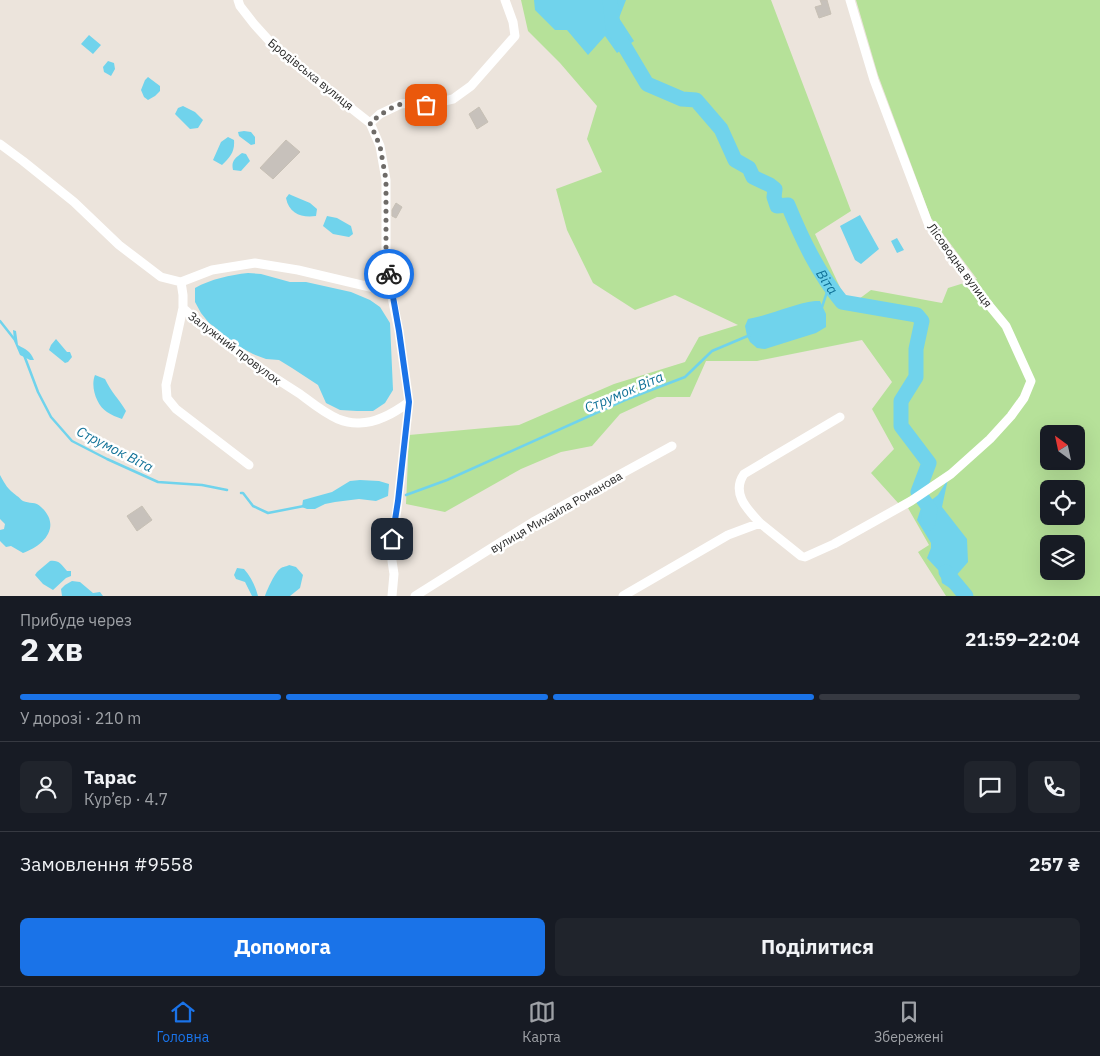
<!DOCTYPE html>
<html lang="uk">
<meta charset="utf-8">
<style>
:root{--surface:#171b24;--page:#20242c;--text:#f1f3f6;--muted:#9ea1a6;--line:#363941;--accent:#1a73e8}
body{margin:0;font-family:"IBM Plex Sans",sans-serif;background:var(--page);color:var(--text);height:100vh;display:flex;flex-direction:column;font-size:19px;white-space:nowrap}
*{box-sizing:border-box;margin:0}
p{font-size:16px;color:var(--muted)}
.icon{flex:none;width:28px;height:28px;fill:none;stroke:currentColor;stroke-width:2;stroke-linecap:round;stroke-linejoin:round}
.map{position:relative;height:596px;overflow:hidden}
.drawer{display:flex;flex-direction:column;background:var(--surface);flex:1}
.drawer>*{flex:none}
.needle{width:32px;rotate:327deg}
.controls{position:absolute;left:1040px;top:425px;display:grid;gap:10px}
.controls a{display:grid;place-items:center;width:45px;height:45px;border-radius:8px;background:var(--surface);box-shadow:0 5px 20px #0002;font-size:25px}
.pin{position:absolute;display:grid;place-items:center;width:42px;height:42px;color:#fff;margin:-21px;border-radius:10px;box-shadow:0 2px 8px #0006}
.courier{position:absolute;display:grid;place-items:center;width:50px;height:50px;margin:-25px;border:4px solid #1a73e8;border-radius:50%;background:#fff;color:#222;box-shadow:0 1px 6px #0007}
.headline em{font-style:normal;font-weight:700}
.headline div{display:flex;flex-direction:column-reverse}
.headline{display:flex;align-items:center;justify-content:space-between;height:85px;padding:0 20px}
h1{font-size:32px;font-weight:700;line-height:38px}
.bar{display:grid;grid-template-columns:repeat(4,1fr);gap:8px 5px;align-content:center;height:60px;padding:0 20px}
.bar i{height:6px;border-radius:4px;background:var(--line)}
.bar .current{background:var(--accent)}
.bar p{grid-column:span 4}
.line{display:flex;align-items:center;gap:12px;padding:0 20px;border-top:1px solid var(--line)}
.line div{flex:1}
.round{display:grid;place-items:center;flex:none;width:52px;height:52px;border-radius:8px;background:var(--page)}
.action{display:flex;gap:10px;margin-top:auto;padding:10px 20px}
.action a{flex:1;height:58px;border-radius:8px;background:var(--accent);color:#fff;font-size:20px;font-weight:700;line-height:58px;text-align:center}
.action a+a{background:var(--page);color:var(--text)}
.dock{display:flex;justify-content:space-around;align-items:center;height:70px;border-top:1px solid var(--line);background:var(--surface);font-size:14px;color:var(--muted)}
.dock a{display:grid;justify-items:center;gap:2px}
.dock .current{color:var(--accent)}
.map>svg:first-child{display:block}
.green{fill:#b6e199;fill-rule:evenodd}
.water{fill:#70d3ec}
.lines{fill:none;stroke-linecap:round;stroke-linejoin:round}
.stream{stroke:#70d3ec;stroke-width:2.5}
.river{stroke:#70d3ec;stroke-width:15}
.building{fill:#c7c1bb;stroke:#c7c0b5}
.minor{stroke:#fff;stroke-width:9}
.done{stroke:#6e6b68;stroke-width:5;stroke-dasharray:0 9}
.route{stroke:#1a73e8;stroke-width:6}
.labels{text-anchor:middle;dominant-baseline:central;stroke-width:5;stroke-linejoin:round;paint-order:stroke}
.street-label{font-size:12px;fill:#2a2a2a;stroke:#fff}
.water-label{font-size:14px;font-style:italic;fill:#107197;stroke:#fff}
</style>
<div class="map">
<svg width="1100" height="596" viewBox="0 0 1100 596">
<rect width="100%" height="100%" fill="#ece4dc"/>
<!-- green -->
<path class="green" d="M521,0H771L851,211L815,234L845,298L855,302L871,290L942,303L948,288L977,279L931,218L878,75L856,0H1100V596H946L918,552L929,545L908,508L947,480L899,504L871,473L894,449L872,409L892,382L862,340L757,361H706L690,397H657L620,414L592,446L561,452L521,469L445,512L406,504L409,435L519,425L614,384L685,362L699,337L738,325L675,295L635,310L593,283L567,230L556,189L602,172L587,139L597,106L560,63L528,31ZM1049,434H1076V461H1049ZM1049,489H1076V516H1049ZM1049,544H1076V571H1049Z"/>
<!-- water -->
<path class="water" d="M534,0H626L619,18L634,41L617,53L605,36L588,55L567,30H555L535,10Z
M89,35L101,45L93,54L81,44Z
M108,61L114,63L115,69L111,76L104,72L103,67Z
M148,77L160,86V91L155,96L148,100L144,97L141,90L145,80Z
M183,106L195,112L203,120L198,128L190,129L175,114L178,108Z
M244,131L251,132L255,137V144L251,145L239,136L238,132Z
M228,137L234,140C235,152 230,157 222,165L213,160L221,142Z
M242,153L246,154L250,161L241,171L233,170C231,161 235,158 242,153Z
M289,194L291,195L310,203L317,209L316,216C302,218 289,214 286,198Z
M860,215L879,249L861,264L855,260L840,226Z
M327,216L337,218L351,226L353,234L349,237L333,234L323,226Z
M897,238L904,250L897,253L891,241Z
M248,273L261,274L290,282H306L351,292L370,300L380,307L390,323L393,390L385,403L373,411H357L340,410L326,403L318,385L292,368L279,360L266,359L253,354L227,340L216,328L209,323L201,313L195,302V288C211,279 230,275 248,273Z
M815,301H820L826,314V327L816,333L765,349L757,348L750,342L747,336L745,326L748,319C771,315 792,304 815,301Z
M13,330L16,331L18,345C26,350 30,350 34,360H30L20,355L14,341Z
M56,339L67,352H70L72,357L68,362L65,363L49,350L51,345Z
M95,375L105,379C111,392 119,399 126,411L122,419C117,417 111,415 107,412C97,406 90,387 95,375Z
M0,475C6,486 7,488 17,496C19,497 21,500 23,501C29,504 36,501 41,507C62,526 44,546 23,553L11,546L6,547L0,541V530L4,529L5,524L0,519Z
M948,479L942,507L967,539L968,562L954,578L964,596H960L959,594L942,583L940,572L927,558L931,548V543L917,520L921,508L938,495Z
M360,480L379,481L389,484L388,496L376,501L359,499L335,502L325,504L315,509H307L302,507L303,500L332,492L350,481Z
M50,561C59,560 61,564 67,571H71V576L66,578L53,590L43,584L35,575L37,572Z
M289,565L296,567L303,575L300,588L290,596H265C267,590 275,572 281,568C282,567 288,566 289,565Z
M237,568L244,569C251,577 255,585 258,596H252L245,582L236,579L234,575Z
M72,581L80,582L93,593L100,592L103,596H62L61,589L65,585Z"/>
<g class="lines">
<!-- stream -->
<path class="stream" d="M820,308L822,307L829,286
M0,321L15,340
M24,355L38,392L51,417L72,441L107,459L158,482L202,485L227,490
M241,493H243L253,506L268,513L304,506
M406,495L447,480L625,400L685,377L712,351L750,335"/>
<!-- river -->
<g class="river">
<path id="s1" d="M610,0L613,27L647,84L682,99L696,100L721,129L735,160L749,168L753,177L770,185L775,189L774,197L777,206L788,205C802,239 818,273 842,302L917,315L922,321L916,349V377L901,401V426L929,463L918,492L930,509L928,523"/>
<path d="M946,572L966,596"/>
</g>
</g>
<!-- building -->
<path class="building" d="M820,0H827L831,14L819,18L815,7L822,5Z
M479,107L488,122L477,129L469,114Z
M286,140L300,152L273,179L260,168Z
M396,203L402,207L396,218L392,216V210Z
M142,506L152,520L137,531L127,516Z"/>
<g class="lines">
<!-- minor -->
<path class="minor" d="M238,0L240,6L254,24L273,45L299,67L370,123L380,146L386,180V256L391,292L399,331L409,402L398,501L393,539L392,561L394,574L392,596
M370,123L380,114L401,104L410,103L427,105L453,99L471,86L515,36L513,22L505,0
M0,144L23,161L74,202L119,245L161,277L181,282L183,295V308C218,341 259,368 300,394C312,403 324,413 338,419C343,421 351,423 357,423C376,424 394,413 409,402
M181,282L212,270L255,263L298,270L391,292
M183,308L166,385L167,398L176,409L249,465
M760,523C747,509 731,493 744,474L840,417
M415,596L533,522L672,446
M623,596L728,535L760,523L801,556L805,557L834,544L911,501L951,474L990,439L1011,416L1024,398L1031,381L1006,326L979,293L928,223L874,80L850,0"/>
</g>
<g class="lines">
<!-- done -->
<path class="done" d="M389,274L386,256V180L380,146L370,123C381,114 395,103 410,103C415,103 421,105 426,105"/>
<!-- route -->
<path class="route" d="M389,274L399,331L409,402L398,501L392,539"/>
</g>
<g class="labels">
<!-- street labels -->
<g class="street-label">
<text transform="translate(311 74) rotate(39)">Бродівська вулиця</text>
<text transform="translate(960 265) rotate(54)">Лісоводна вулиця</text>
<text transform="translate(235 348) rotate(37)">Залужний провулок</text>
<text transform="translate(556 512) rotate(-30)">вулиця Михайла Романова</text>
</g>
<!-- water labels -->
<g class="water-label">
<text stroke="none"><textPath href="#s1" startOffset="384">Віта</textPath></text>
<text transform="translate(624 392) rotate(-23)">Струмок Віта</text>
<text transform="translate(115 449) rotate(27)">Струмок Віта</text>
</g>
</g>
</svg>
<div class="controls">
<a><svg class="needle" viewBox="-14 -14 28 28"><path d="M0-13l5 13h-10z" fill="#e53935"/><path d="M0 13l5-13h-10z" fill="#9ea1a6"/></svg></a>
<a><svg class="icon" aria-label="locate" viewBox="0 0 24 24"><circle cx="12" cy="12" r="6"/><path d="M12 2v4M12 18v4M2 12h4M18 12h4"/></svg></a>
<a><svg class="icon" aria-label="layers" viewBox="0 0 24 24"><path d="M12 4l9 5-9 5-9-5zM3 14l9 5 9-5"/></svg></a>
</div>
<div class="pin" style="left:426px;top:105px;background:#ea580c"><svg class="icon" aria-label="bag" viewBox="0 0 24 24"><path d="M5 8h14l-1 12H6zM9 8a3 3 0 0 1 6 0"/></svg></div>
<div class="pin" style="left:392px;top:539px;background:#1f2937"><svg class="icon" aria-label="home" viewBox="0 0 24 24"><path d="M3 11l9-7 9 7M6 9v11h12V9"/></svg></div>
<div class="courier" style="left:389px;top:274px"><svg class="icon" aria-label="bike" viewBox="0 0 24 24"><circle cx="6" cy="16" r="4"/><circle cx="18" cy="16" r="4"/><path d="M6 16l4-8h5l3 8M10 8l3 8H6M13 5h3"/></svg></div>
</div>
<section class="drawer">
<div class="headline"><div><h1>2 хв</h1><p>Прибуде через</p></div><em>21:59–22:04</em></div>
<div class="bar"><i class="current"></i><i class="current"></i><i class="current"></i><i></i><p>У дорозі · 210 m</p></div>
<div class="line" style="height:90px"><a class="round"><svg class="icon" aria-label="person" viewBox="0 0 24 24"><circle cx="12" cy="8" r="4"/><path d="M4 21q1-7 8-7t8 7"/></svg></a><div><b>Тарас</b><p>Кур’єр · 4.7</p></div><a class="round"><svg class="icon" aria-label="chat" viewBox="0 0 24 24"><path d="M4 5h16v11H9l-5 4z"/></svg></a><a class="round"><svg class="icon" aria-label="phone" viewBox="0 0 24 24"><path d="M5 4h4l2 5-3 2q2 4 5 5l2-3 5 2v4C11 20 4 13 5 4z"/></svg></a></div>
<div class="line" style="height:65px"><div>Замовлення #9558</div><b>257 ₴</b></div>
<div class="action"><a>Допомога</a><a>Поділитися</a></div>
</section>
<nav class="dock">
<a class="current"><svg class="icon" aria-label="home" viewBox="0 0 24 24"><path d="M3 11l9-7 9 7M6 9v11h12V9"/></svg>Головна</a>
<a><svg class="icon" aria-label="map" viewBox="0 0 24 24"><path d="M3 6l6-2 6 2 6-2v14l-6 2-6-2-6 2zM9 4v14M15 6v14"/></svg>Карта</a>
<a><svg class="icon" aria-label="saved" viewBox="0 0 24 24"><path d="M7 4h10v16l-5-4-5 4z"/></svg>Збережені</a>
</nav>
